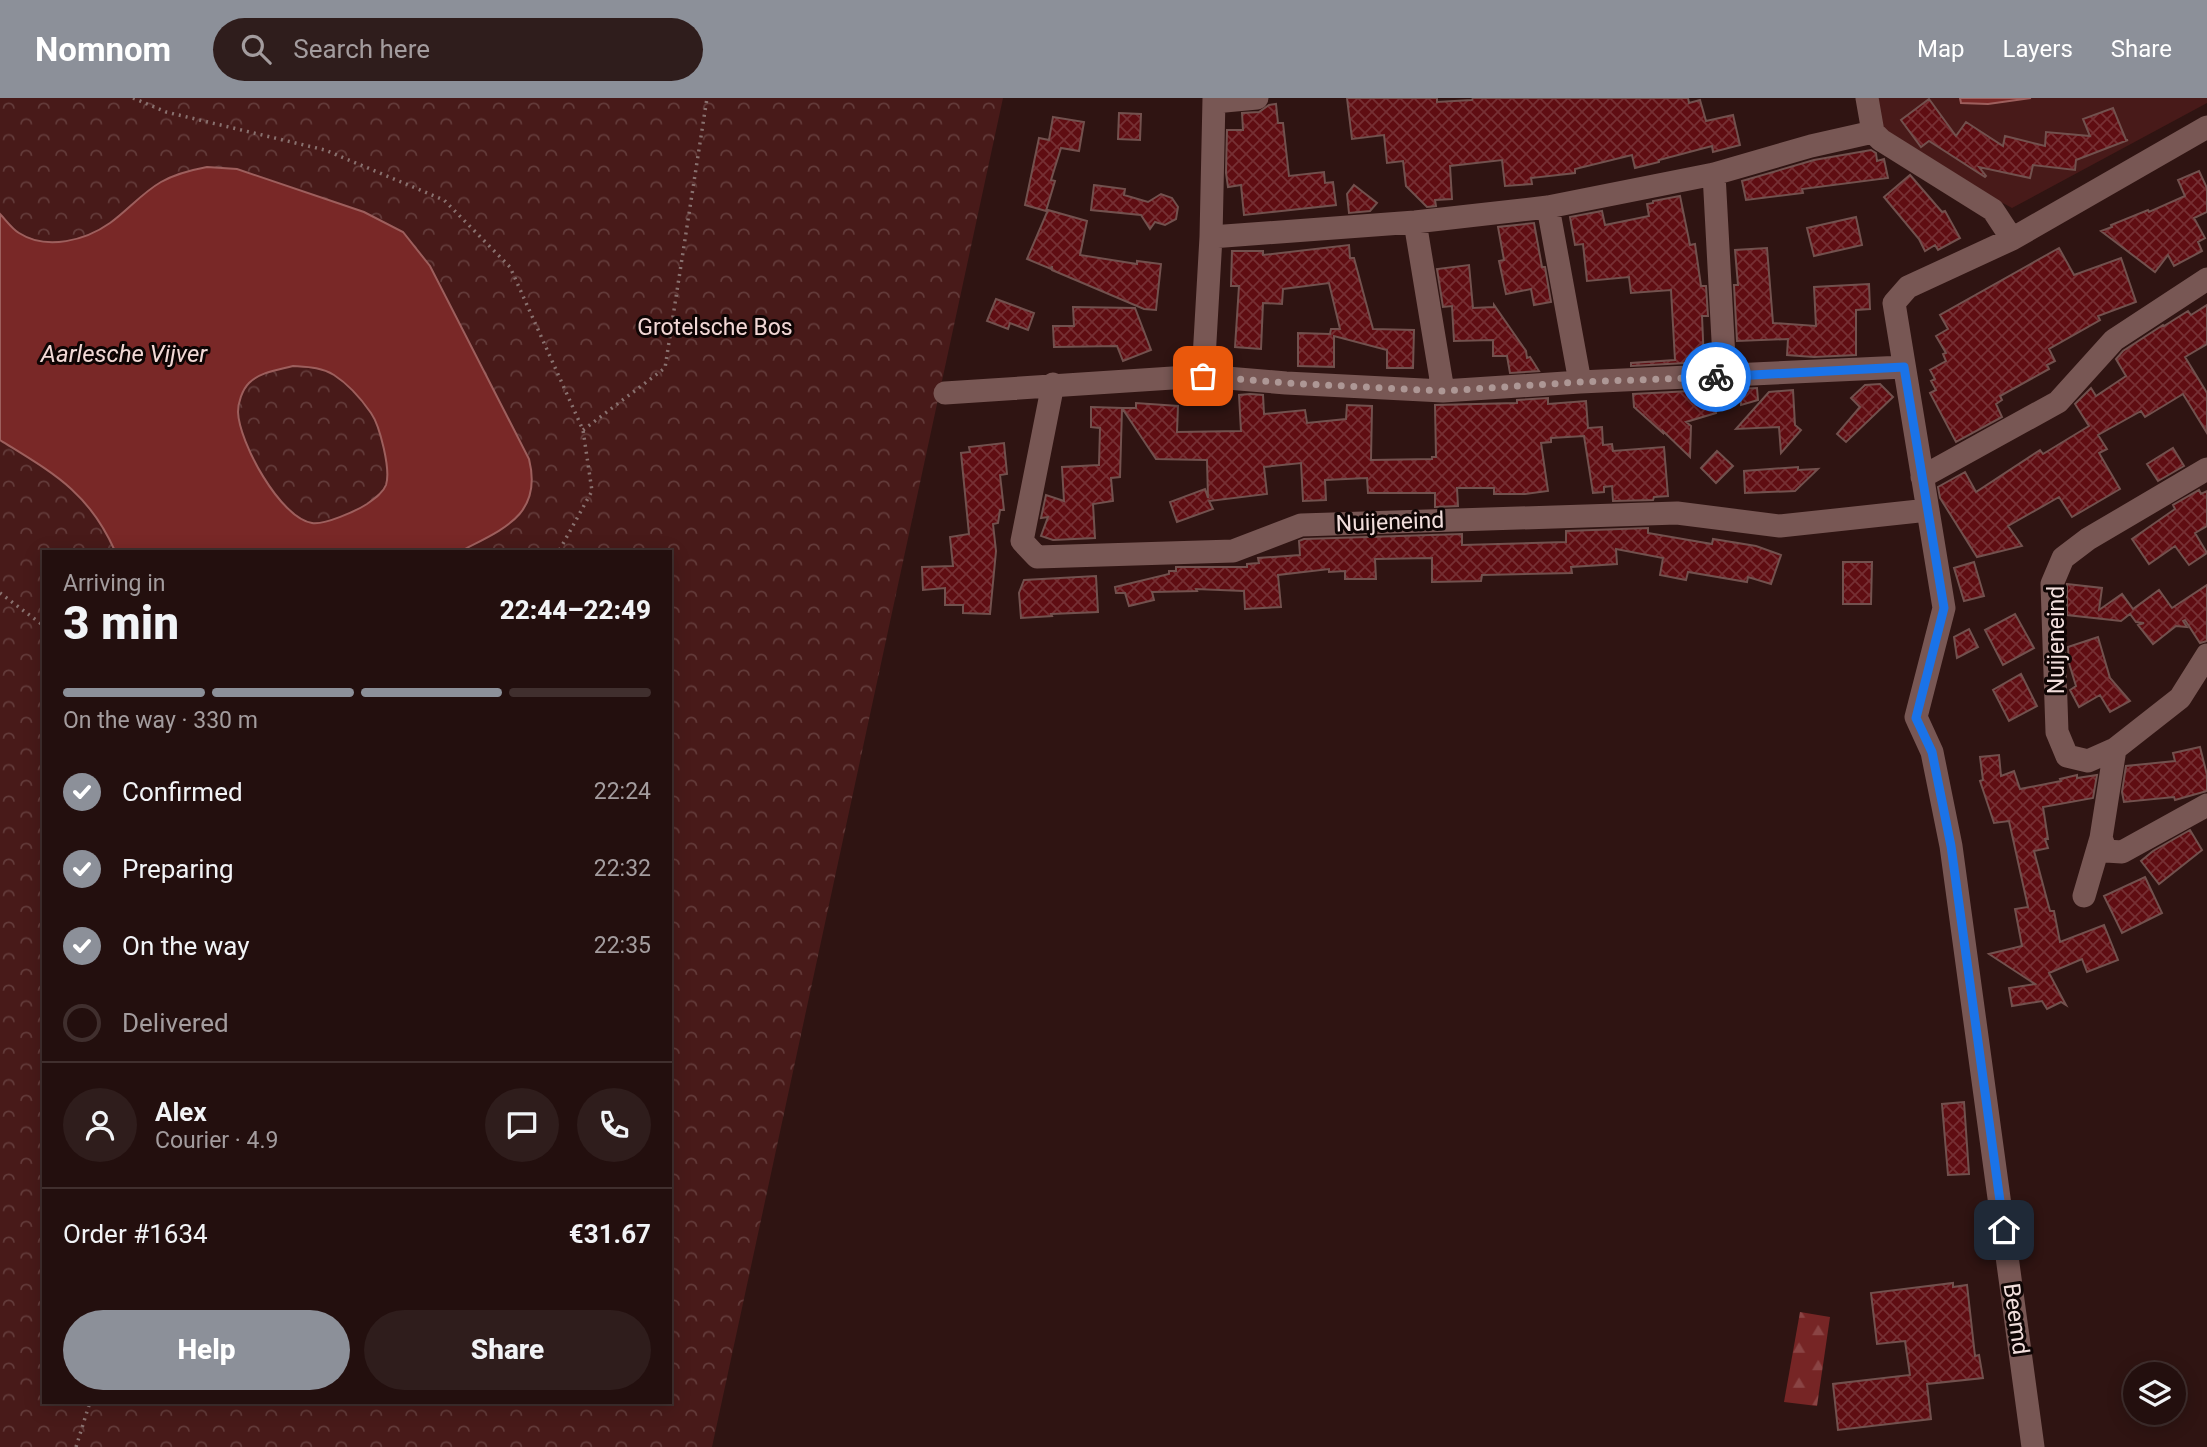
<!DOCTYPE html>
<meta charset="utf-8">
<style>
:root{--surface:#230f0e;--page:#2f1d1c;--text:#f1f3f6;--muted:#a39c9e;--line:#402f2e;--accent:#8c9099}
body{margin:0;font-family:Roboto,sans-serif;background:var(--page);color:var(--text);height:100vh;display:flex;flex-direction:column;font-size:26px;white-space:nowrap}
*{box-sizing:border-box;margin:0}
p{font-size:23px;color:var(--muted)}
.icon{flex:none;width:38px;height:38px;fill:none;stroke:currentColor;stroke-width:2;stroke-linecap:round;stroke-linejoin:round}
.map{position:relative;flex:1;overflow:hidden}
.sheet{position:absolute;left:42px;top:452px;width:630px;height:854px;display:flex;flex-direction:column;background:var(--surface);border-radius:0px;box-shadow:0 4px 18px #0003,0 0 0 2px var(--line)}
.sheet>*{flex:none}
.tools{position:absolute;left:2123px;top:1264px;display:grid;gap:14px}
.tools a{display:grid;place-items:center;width:63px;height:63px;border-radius:50%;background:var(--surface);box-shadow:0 4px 18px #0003,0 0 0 2px var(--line);font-size:35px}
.pin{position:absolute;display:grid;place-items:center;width:60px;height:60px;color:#fff;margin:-30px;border-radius:14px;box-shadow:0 4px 10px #0006}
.courier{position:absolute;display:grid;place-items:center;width:70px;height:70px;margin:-35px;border:5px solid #1a73e8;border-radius:50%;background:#fff;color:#222;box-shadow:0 2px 9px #0007}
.overview em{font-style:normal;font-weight:800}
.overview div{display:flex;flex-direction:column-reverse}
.overview{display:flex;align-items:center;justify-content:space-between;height:119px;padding:0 21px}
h1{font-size:46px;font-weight:800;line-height:52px}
.bar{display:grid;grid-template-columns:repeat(4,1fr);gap:10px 7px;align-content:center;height:84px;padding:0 21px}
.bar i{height:9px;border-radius:5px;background:var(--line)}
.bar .selected{background:var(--accent)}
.bar p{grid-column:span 4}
.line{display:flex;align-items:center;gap:18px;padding:0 21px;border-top:2px solid var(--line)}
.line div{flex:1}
.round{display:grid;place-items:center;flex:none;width:74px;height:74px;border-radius:37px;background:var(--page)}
ol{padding:0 21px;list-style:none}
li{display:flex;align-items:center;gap:21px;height:77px}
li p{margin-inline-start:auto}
li .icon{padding:7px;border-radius:50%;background:var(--accent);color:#fff;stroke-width:4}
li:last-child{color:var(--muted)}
li i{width:38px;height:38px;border:4px solid var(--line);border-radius:50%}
.button{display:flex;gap:14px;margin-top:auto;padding:14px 21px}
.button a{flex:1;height:80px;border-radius:42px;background:var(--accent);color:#fff;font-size:28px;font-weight:800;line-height:80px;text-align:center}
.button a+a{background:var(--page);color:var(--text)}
header{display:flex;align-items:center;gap:42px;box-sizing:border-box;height:98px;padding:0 35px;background:var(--accent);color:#fff}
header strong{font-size:33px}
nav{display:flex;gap:38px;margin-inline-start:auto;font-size:24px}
.search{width:490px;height:63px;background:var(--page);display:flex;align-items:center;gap:18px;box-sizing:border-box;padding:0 24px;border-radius:38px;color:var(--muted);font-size:26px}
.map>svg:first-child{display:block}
.grass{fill:#481a19}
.forest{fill:url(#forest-firs)}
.park{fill:url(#park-crowns);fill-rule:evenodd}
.water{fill:#792827;stroke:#9d5f5d;stroke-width:2;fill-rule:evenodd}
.building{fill:url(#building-cross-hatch);stroke:#72514e;stroke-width:2}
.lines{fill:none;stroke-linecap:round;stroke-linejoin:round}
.path{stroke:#89716f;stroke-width:3.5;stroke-dasharray:2 5;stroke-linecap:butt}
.minor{stroke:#785754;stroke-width:23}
.done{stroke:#ad9795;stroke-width:7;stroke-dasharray:0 12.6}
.route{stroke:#1a73e8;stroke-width:9}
.labels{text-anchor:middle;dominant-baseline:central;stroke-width:6;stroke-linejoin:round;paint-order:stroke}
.park-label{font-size:23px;fill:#f1d7d5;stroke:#0f0504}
.street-label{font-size:23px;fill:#f1dedc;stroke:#0f0504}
.water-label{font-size:24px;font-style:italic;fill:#f2d9d6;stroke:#0f0504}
</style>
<header>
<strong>Nomnom</strong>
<div class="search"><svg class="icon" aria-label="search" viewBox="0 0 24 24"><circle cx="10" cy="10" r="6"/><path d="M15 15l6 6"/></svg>Search here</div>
<nav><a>Map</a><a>Layers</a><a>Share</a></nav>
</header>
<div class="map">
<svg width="2207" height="1349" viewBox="0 0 2207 1349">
<defs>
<pattern id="forest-firs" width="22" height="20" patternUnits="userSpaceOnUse" patternTransform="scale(1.75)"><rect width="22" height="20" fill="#762525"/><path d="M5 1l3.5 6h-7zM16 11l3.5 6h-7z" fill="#8a4444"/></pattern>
<pattern id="park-crowns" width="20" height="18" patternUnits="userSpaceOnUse" patternTransform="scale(1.75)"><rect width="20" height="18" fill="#481a19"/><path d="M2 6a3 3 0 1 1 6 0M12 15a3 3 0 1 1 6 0" fill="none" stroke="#633b3a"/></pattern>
<pattern id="building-cross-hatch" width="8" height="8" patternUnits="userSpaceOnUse" patternTransform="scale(1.75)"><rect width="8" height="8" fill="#5f0d12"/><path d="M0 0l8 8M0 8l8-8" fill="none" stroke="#763034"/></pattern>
</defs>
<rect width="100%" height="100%" fill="#2f1412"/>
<!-- grass -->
<path class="grass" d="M1870,0H1960L1961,5L1988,6L2031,0H2207V5L2012,110L1901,50L1884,33Z"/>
<!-- forest -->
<path class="forest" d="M1800,1214L1830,1219L1817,1308L1784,1304Z"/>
<!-- park -->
<path class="park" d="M0,0H1003L712,1349H0ZM44,453H670V1304H44Z"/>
<!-- water -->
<path class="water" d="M1960,0H2031L1988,6L1961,5Z
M207,69L237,71L364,114L403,134L430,168L529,361C543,417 503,431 461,453H115C88,393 53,375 0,342V116C6,122 12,131 19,135C47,153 86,142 110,125C128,112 142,95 161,84C175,76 191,72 207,69ZM293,268C308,269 321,269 334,277C348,286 362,302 371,315C380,328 391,372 386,387C383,395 374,401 367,406C356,413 325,427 312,425C280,420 239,344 238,314C238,305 242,292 249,285C260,274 278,272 293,268Z"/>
<!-- building -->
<path class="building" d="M1347,0H1437V4L1472,2L1473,0H1688L1689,5L1700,2L1706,23L1733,17L1740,47L1713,54L1712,48L1659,62V64L1635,70L1632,57L1575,71V75L1531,80L1532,86L1505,88L1502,62L1450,68L1452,101L1435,102L1436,108L1427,109L1406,88L1403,63L1387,65L1384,37L1352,41Z
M1929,1L1956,38L1966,24L2003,48L2005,38L2045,48L2046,34L2090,38L2083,21L2113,10L2126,42H2128L2076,62L2075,72L2033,67L2030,80L1979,69L1986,78L1985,79L1929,43L1921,49L1901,22Z
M1276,6L1278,25H1283L1289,78L1324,74L1325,85L1333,84L1336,107L1244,117L1241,87L1228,89L1226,75L1227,32H1243L1242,15L1259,14L1269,7Z
M1119,15L1141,16L1140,42L1118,41Z
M1053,19L1084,24L1079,53L1061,50L1051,82L1055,83L1046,113L1025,107L1039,40L1049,42Z
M1871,52L1876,55L1877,63L1884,61L1888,80L1802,91L1803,95L1746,102L1742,83L1814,62Z
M2199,73L2207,90V114L2194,120L2205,140L2198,144L2202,153L2174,168L2168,157L2155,174L2101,133L2112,129L2111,127L2148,112L2149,114L2185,98L2178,82Z
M1910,77L1942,114L1945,113L1960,140L1938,152L1935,147L1925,153L1919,141L1884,99Z
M1094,87L1125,91L1124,97L1148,104L1161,96L1172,100L1178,109L1176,121L1165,127L1155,124L1150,131L1141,117L1091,112Z
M1354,87L1377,105L1370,113L1349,115L1347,96Z
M1680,98L1690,147L1695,146L1701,188H1706L1708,218H1702L1704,264L1631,268V265L1675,262L1671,192L1631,195L1629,179L1587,183L1583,146L1575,147L1570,119L1602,113L1605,127L1649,118L1647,106L1653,105V103Z
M1048,112L1087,123L1080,157L1137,166V163L1161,166L1156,212L1144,211L1052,172V168L1051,171L1027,161Z
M1856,119L1862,147L1814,158L1807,130Z
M1534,125L1542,169H1545L1551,204L1534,207L1531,191L1506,196L1499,163L1504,162L1498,129Z
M1349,147L1350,160H1354L1373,231L1414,232L1413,270H1387V252L1334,238V269L1298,268V235L1330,236L1331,231H1340L1329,185L1283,191L1282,206L1263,205L1261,251L1235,249L1239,188H1231L1232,153H1263V157Z
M1767,150L1773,225L1816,228L1814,189L1869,186L1870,211L1856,212V257L1814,259L1787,257L1788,241L1737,243L1734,187H1738L1735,152Z
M2059,150L2074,177L2121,160L2136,204L2098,218L2100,222L2049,251L2055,263L2047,267L2049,271L2000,298L2002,302L1996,306L2002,319L1956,344L1930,295L1936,292L1931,283L1935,281L1930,272L1946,263L1943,256L1946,255L1936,238L1948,231L1940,217Z
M1469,167L1473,210L1494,209V207L1526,253L1527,260L1530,259L1539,273L1510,275L1507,258H1493V242L1454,243L1452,208L1443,209L1437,171Z
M996,201L1034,215L1028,232L1010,225L1008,231L987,223Z
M2207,207V246L2185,259L2207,295V335L2183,296L2145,319L2141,313L2098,337L2107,351L2099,355L2120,391L2072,419L2059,399L2008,428L2022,448L1977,459L1940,400L1938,389L1965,374L1976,394L2040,352L2043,356L2089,328L2075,306L2091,290L2096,298L2126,278L2116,261L2123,253L2163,227L2164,228L2188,213L2191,217Z
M1073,209L1135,210L1151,252L1123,263L1117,248L1054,249L1053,228H1074Z
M1880,286L1893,299L1846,344L1837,336L1860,309L1851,300L1865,287Z
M1757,290L1758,302L1741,307L1740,291Z
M1711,292L1716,315L1686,324L1691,328L1690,359L1663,333V335L1634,309L1633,296Z
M1793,292L1795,327L1801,332L1781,355L1779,329L1736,331L1769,294Z
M1250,296L1263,297L1264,316L1305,312L1307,325L1346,321L1347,307L1372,308L1371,362L1432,361V359H1436L1435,307L1517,305V302L1548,300V306L1586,303L1588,330L1602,329L1603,347L1612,346L1613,353L1664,349L1668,398L1654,399L1653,402L1613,403L1612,388L1604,389V394L1593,395L1584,338L1551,340V344L1541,345L1548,393L1525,396H1494V390H1457L1458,408L1435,409V395H1368L1367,380L1325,382L1326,402L1303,403L1301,365L1264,369L1267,396L1209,403L1213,411L1177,424L1170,404L1205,391L1208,400L1207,362L1156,361L1122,310H1136V305L1178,308L1177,334L1241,333L1239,297Z
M1091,309L1122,310L1120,379L1111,380L1113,403L1093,406L1095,440L1053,442L1041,438L1048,419L1041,420L1046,397L1064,403L1062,369L1099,367L1100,330L1091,329Z
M1004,345L1007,376L1000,377L1004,412H1000L998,425L993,426L996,453L990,516L963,515V507H945V490L923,492L922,469L953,468L950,439L969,436L961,355L970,354L969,349Z
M2173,350L2184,368L2158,383L2147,366Z
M1717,353L1733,368L1716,385L1701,370Z
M1798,369V372L1818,371L1795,393L1745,395L1744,373Z
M2199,392L2201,396L2207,393V428L2195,435L2207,455L2189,467L2175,448L2149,466L2132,441L2175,411L2173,407Z
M1648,430V435L1712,446L1713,441L1756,448L1781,457L1771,486L1748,479L1747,484L1688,474L1686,482L1660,477L1663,460L1616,451L1617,466L1571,469L1572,475L1482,477L1481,483L1432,484V460L1375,461L1376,481H1345V473L1329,474V471L1278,477L1281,509L1245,511L1244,493L1196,491L1197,493L1152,494L1154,502L1129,508L1125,495H1116L1115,489L1169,476V473H1176V469H1247V466L1259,465L1258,460L1300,457L1299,443L1304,441L1462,436V447L1566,444V433Z
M1843,464H1872L1871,506H1843Z
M1974,464L1984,498L1964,503L1954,470Z
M1096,478L1098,514L1051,516L1052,518L1021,520L1019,495L1024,482Z
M2067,486L2102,490L2099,512L2122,496L2133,511L2159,492L2172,510L2207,487V543L2200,545L2185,522L2183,523L2187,529L2176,528L2153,546L2138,527L2144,525L2136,524L2130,516L2121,523L2067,517Z
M2015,516L2034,550L2003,567L1985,532Z
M1969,531L1978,549L1957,560L1954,539Z
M2098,539L2110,580L2130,603L2110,614L2100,597L2079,609L2070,592L2076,588L2069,565L2068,549Z
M2021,576L2037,608L2009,623L1993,592Z
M2200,649L2207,677V693L2175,702L2174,699L2124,704L2122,694L2126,668L2175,663L2173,655Z
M1999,657L2001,678L2014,673L2020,691L2061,683L2060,681L2077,677V680L2097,677L2093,700L2043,709L2048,741H2045L2048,750L2034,753L2050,813H2054L2060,844L2104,827L2118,862L2087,874L2082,861L2049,875L2066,907L2061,904L2047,911L2042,903L2012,908L2009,890L2035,886L1989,856L2022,848L2015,811L2028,809L2009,723L1994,725L1980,683L1983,682L1980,659Z
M2190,732L2202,752L2159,786L2141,763L2153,753Z
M2145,779L2162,815L2122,835L2104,798Z
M1964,1004L1969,1076L1948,1077L1942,1006Z
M1953,1185V1189L1967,1187L1975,1258L1979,1257L1983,1280L1927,1286L1931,1321L1838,1332L1833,1286L1910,1277L1905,1243L1877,1246L1871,1195Z"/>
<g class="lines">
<!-- path -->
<path class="path" d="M133,0L166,14L325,52L444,102L510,169L583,332L592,393L559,453
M583,332L665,270L707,0
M0,495L44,528
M76,1349L90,1304"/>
<!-- minor -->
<path class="minor" d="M1867,0L1873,34L1881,42L1993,112L2012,141
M1214,4L1257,0
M1714,76L1725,279
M1548,109L1580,284
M1415,124L1443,293
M1211,139L1415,124L1548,109L1714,76L1811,48L1873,34
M1203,278L1211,139L1214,0
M1053,286L1022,443L1037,459L1233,453L1301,427L1677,415L1780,428L1928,412
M945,295L1203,278L1286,285L1443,293L1580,284L1904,269
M2207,371L2088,441L2063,460L2052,486L2057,634L2067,658L2088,663L2115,651L2180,600L2207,557
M1922,379L2058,304L2114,242L2207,181
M2115,651L2101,740L2106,753L2122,754L2207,707
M2084,798L2101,740
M2033,1349L1951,748L1932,654L1916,619L1944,510L1894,205L1908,189L2012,141L2207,29"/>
</g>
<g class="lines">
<!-- done -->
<path class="done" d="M1203,278L1286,285L1443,293L1580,284L1716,279"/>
<!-- route -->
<path class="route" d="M1716,279L1904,269L1944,510L1916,620L1932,654L1951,748L2004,1132"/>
</g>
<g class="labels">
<!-- park labels -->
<g class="park-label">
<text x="715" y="229">Grotelsche Bos</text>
</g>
<!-- street labels -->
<g class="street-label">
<text transform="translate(1390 424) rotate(-2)">Nuijeneind</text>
<text transform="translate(2056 542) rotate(-90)">Nuijeneind</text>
<text transform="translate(2016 1221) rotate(82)">Beemd</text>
</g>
<!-- water labels -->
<g class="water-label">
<text x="124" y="256">Aarlesche Vijver</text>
</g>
</g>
</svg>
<div class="tools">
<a><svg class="icon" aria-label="layers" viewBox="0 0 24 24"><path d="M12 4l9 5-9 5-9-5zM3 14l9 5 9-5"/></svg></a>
</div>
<div class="pin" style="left:1203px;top:278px;background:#ea580c"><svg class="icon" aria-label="bag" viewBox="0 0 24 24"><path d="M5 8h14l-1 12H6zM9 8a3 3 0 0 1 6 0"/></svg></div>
<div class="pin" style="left:2004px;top:1132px;background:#1f2937"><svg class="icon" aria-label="home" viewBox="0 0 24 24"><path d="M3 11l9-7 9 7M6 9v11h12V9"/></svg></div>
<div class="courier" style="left:1716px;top:279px"><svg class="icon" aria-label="bike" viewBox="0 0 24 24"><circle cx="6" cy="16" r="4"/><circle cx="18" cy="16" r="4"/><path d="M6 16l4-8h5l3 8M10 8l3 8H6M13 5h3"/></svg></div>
<section class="sheet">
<div class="overview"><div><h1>3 min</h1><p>Arriving in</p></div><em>22:44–22:49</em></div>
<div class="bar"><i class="selected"></i><i class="selected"></i><i class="selected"></i><i></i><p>On the way · 330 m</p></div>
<ol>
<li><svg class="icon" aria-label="check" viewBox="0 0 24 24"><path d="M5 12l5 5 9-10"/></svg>Confirmed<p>22:24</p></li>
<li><svg class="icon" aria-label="check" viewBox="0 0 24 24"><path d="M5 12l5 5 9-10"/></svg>Preparing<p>22:32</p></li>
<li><svg class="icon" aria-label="check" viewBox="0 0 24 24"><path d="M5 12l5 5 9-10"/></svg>On the way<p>22:35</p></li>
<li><i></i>Delivered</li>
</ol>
<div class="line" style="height:126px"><a class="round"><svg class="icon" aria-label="person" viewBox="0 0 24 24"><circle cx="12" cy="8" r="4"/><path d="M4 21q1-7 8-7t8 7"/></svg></a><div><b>Alex</b><p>Courier · 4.9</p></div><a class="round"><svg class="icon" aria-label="chat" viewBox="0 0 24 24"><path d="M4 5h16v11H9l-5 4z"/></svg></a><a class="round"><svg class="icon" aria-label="phone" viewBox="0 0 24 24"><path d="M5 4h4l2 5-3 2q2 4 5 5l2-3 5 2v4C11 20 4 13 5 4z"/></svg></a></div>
<div class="line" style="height:91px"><div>Order #1634</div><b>€31.67</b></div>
<div class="button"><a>Help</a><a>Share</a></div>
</section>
</div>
